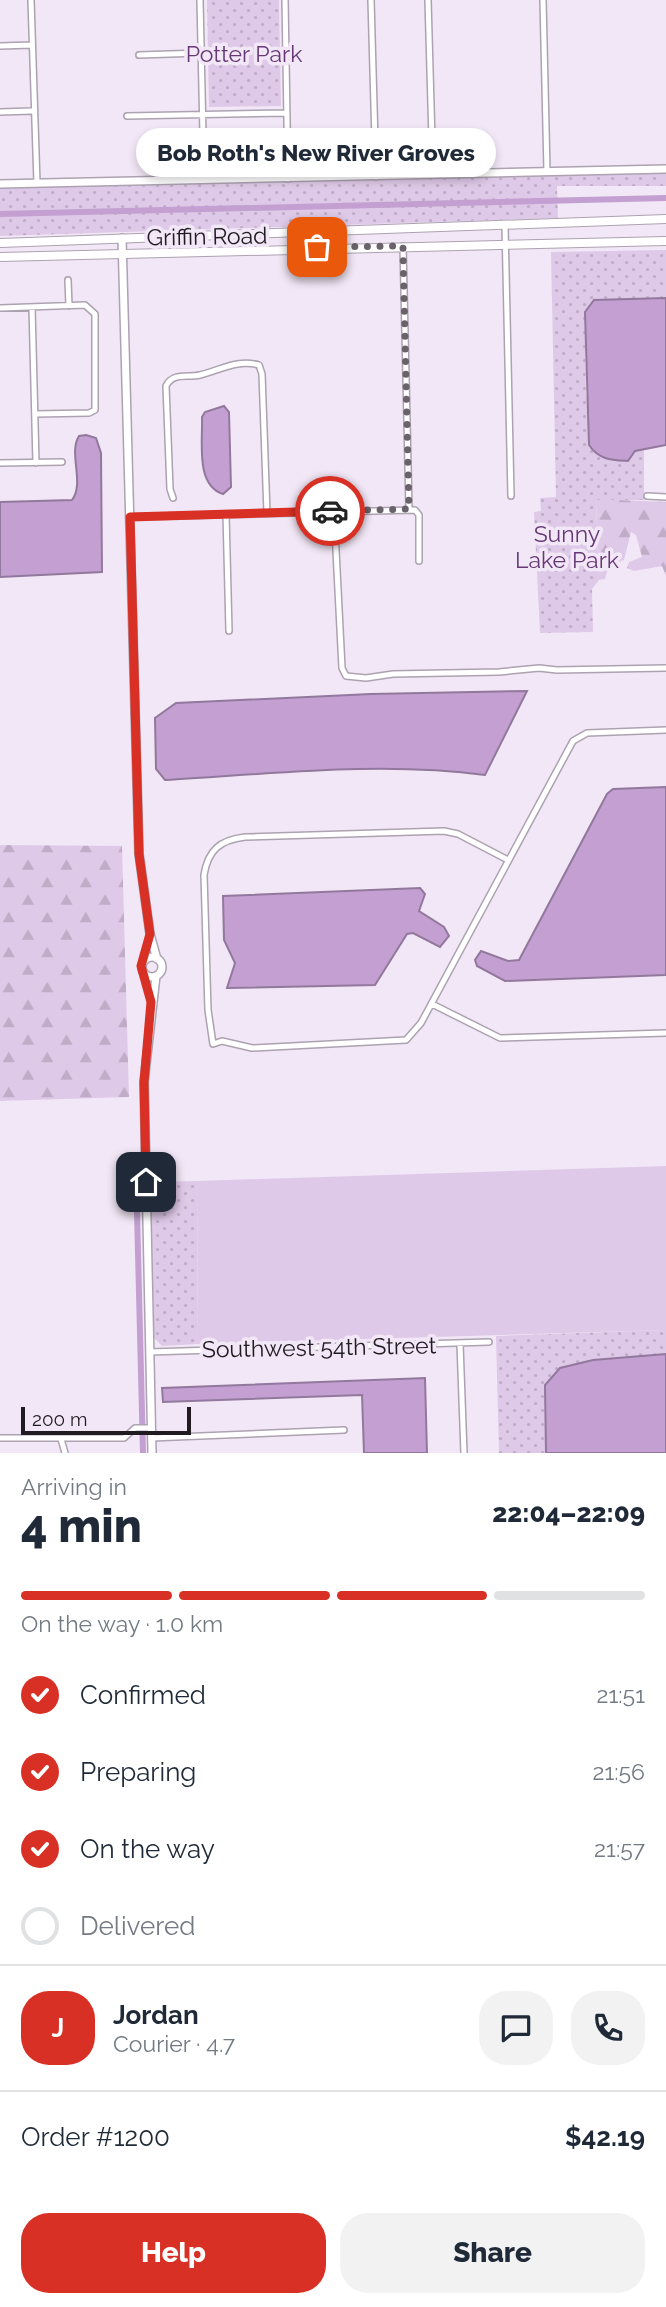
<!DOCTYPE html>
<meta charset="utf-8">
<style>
:root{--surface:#fff;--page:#f2f2f3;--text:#1f2937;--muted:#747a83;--line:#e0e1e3;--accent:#d93025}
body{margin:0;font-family:Raleway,sans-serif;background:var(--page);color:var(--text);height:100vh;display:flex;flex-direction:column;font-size:26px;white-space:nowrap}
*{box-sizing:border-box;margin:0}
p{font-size:23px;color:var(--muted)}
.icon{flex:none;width:38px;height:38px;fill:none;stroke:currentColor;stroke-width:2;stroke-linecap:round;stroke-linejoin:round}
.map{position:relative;height:1453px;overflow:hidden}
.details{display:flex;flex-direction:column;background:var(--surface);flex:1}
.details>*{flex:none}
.scale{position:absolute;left:21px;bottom:18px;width:170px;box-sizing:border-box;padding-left:7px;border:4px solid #1f1b20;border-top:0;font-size:19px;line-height:24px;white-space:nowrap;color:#1f1b20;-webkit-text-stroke:5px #f2e7f6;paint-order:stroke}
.pin{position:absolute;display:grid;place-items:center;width:60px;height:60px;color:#fff;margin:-30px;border-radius:14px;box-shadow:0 4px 10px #0006}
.courier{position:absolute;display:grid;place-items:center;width:70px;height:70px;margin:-35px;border:5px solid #d93025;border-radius:50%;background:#fff;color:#222;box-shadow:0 2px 9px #0007}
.bubble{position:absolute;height:49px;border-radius:24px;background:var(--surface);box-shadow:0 4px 10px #0003;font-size:23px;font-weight:800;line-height:49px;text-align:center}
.headline em{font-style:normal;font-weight:800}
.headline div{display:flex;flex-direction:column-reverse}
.headline{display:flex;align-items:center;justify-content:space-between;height:119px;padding:0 21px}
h1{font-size:46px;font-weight:800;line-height:52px}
.bar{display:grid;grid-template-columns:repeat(4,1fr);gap:10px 7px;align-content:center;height:84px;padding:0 21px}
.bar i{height:9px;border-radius:5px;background:var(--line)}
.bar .on{background:var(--accent)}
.bar p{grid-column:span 4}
.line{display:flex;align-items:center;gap:18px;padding:0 21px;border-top:2px solid var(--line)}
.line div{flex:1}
.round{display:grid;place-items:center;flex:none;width:74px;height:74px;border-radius:28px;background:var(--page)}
ol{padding:0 21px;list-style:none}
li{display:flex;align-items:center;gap:21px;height:77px}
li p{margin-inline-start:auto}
li .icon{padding:7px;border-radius:50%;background:var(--accent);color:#fff;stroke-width:4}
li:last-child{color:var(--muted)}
li i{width:38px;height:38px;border:4px solid var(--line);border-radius:50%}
.button{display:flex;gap:14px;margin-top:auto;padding:14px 21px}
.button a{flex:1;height:80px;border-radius:28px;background:var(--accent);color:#fff;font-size:28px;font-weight:800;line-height:80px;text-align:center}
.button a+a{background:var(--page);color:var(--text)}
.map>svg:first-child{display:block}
.green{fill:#dfc9e8}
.forest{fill:url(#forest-firs)}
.park{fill:url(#park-dots)}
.water{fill:#c3a0d1;stroke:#92789c;stroke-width:2}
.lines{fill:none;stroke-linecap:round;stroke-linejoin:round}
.canal{stroke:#c3a0d1;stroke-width:6}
.street-casing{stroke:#aca2b0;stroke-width:8}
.secondary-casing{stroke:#aca2b0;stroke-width:10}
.primary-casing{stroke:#aca2b0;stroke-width:10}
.street{stroke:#fff;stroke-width:5}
.secondary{stroke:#fff;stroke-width:7}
.primary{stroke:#fff;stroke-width:8}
.done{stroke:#69626b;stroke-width:7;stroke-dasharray:0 12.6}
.route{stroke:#d93025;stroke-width:9}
.labels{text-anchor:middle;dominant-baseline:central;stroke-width:7;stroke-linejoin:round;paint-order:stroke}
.park-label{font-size:23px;fill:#663976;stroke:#f2e7f6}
.street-label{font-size:23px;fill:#1f1b20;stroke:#f2e7f6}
</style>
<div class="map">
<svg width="666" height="1453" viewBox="0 0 666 1453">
<defs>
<pattern id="forest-firs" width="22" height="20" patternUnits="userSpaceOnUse" patternTransform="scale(1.75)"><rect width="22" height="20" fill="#dfc9e8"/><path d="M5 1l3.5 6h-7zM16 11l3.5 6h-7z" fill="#bfacc7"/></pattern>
<pattern id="park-dots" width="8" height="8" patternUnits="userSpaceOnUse" patternTransform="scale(1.75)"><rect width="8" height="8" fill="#dfc9e8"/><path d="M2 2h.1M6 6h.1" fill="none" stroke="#bfacc7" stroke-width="1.8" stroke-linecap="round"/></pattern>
</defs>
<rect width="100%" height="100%" fill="#f2e7f6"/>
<!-- green -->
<path class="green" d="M666,1166V1330L198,1344L197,1181Z"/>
<!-- forest -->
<path class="forest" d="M596,499L666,502V576L662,566L634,571L627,568L629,562L642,557L636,535L631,532L624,560L609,565L605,579L599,580Z
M0,845L122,846L129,1097L0,1101Z"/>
<!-- park -->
<path class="park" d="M207,0H279L281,106L209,107Z
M666,172V186H557L558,218L0,236V187Z
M666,250V298L594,300L585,312L586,395L635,451L644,450V500H596L599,580L592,589L593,632L540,633L534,512L541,511L540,498L556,497L551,252Z
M197,1181L198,1344L162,1346L154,1338L151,1182Z
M666,1330V1453H499L496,1336Z"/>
<!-- water -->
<path class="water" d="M666,298V445L635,451L628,461C612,460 599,460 589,445L585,312L594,300Z
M224,406L229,412L231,487L223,494C195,485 203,441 202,417L205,412Z
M86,435L96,438L101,453L102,572L0,577V502L72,500C85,483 68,453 79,436Z
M527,691L485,775C380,761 271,774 165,780L156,769L155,718L176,703L371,694Z
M666,787V975L505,981L477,966L475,960L481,951L508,961L519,960L607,794L613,789Z
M420,888L425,894L419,911L444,927L449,936L440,947L413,933L407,934L375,985L227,988L235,963L224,940L223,896Z
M666,1354V1453H546L545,1385L560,1368L593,1360Z
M425,1378L427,1453H364L362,1395L163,1402L162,1388Z"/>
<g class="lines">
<!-- canal -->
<path class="canal" d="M0,214L666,198
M136,1173L143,1453"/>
<!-- street casing -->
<g class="street-casing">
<path id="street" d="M31,0L37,183
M200,0L204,180
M285,0L288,179
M371,0L376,177
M428,0L433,175
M543,0L547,171
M0,46L32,45
M139,55L201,53
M0,112L32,111
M127,116L286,113
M505,226L511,496
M403,246L409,509
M68,280L69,306
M32,307L36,463
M0,308L85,305L95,314V410L89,413L35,414
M0,463L62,462
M647,496L666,497
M173,498L170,489L166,386C173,372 187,378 200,375C221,370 237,359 259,365L262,374L267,513
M334,511L342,668L346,676L366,678L393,674L499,672L539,668L557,670L666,668
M226,514L229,631
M130,517L415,510L419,515V561
M508,860L458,834L444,831L245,837C220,840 208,850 204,875L208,1010L213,1044L222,1041L252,1048L406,1040L421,1023L573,741L587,733L666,730
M432,1004L500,1038L666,1033
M460,1344L464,1453
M149,1352L489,1342
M0,1438H124L135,1428H151
M151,1438L344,1430
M61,1439L65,1453"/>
</g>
<!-- secondary casing -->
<g class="secondary-casing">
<path id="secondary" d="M0,184L666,169
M122,238L139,854L150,934L157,959
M142 967a10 10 0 1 1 20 0a10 10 0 1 1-20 0Z
M152,1453L144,1082L156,976"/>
</g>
<!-- primary casing -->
<g class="primary-casing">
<path id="primary" d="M0,243L666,219
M0,257L666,241"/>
</g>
<!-- street -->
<use href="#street" class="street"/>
<!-- secondary -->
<use href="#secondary" class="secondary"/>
<!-- primary -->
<use href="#primary" class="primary"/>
</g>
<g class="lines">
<!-- done -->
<path class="done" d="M317,247L403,246V252L409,509L330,511"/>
<!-- route -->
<path class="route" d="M146,1182L144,1082L151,1002L141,966L150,934L139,854L130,517L330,511"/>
</g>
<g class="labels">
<!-- park labels -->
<g class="park-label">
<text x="244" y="53">Potter Park</text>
<text x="567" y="533">Sunny<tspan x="567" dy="26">Lake Park</tspan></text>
</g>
<!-- street labels -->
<g class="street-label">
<text transform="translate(207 236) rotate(-1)">Griffin Road</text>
<text transform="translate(319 1347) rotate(-1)">Southwest 54th Street</text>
</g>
</g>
</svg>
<div class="scale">200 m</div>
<div class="pin" style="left:317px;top:247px;background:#ea580c"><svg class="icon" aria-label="bag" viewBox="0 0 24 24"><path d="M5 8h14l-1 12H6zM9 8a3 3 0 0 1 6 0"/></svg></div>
<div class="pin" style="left:146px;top:1182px;background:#1f2937"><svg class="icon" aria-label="home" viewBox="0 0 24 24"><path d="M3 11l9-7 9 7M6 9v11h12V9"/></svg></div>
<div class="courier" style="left:330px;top:511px"><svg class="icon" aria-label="car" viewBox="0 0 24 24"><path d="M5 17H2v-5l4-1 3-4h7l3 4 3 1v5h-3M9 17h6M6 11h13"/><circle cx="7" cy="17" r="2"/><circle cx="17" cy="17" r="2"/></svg></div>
<div class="bubble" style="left:136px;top:128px;width:360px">Bob Roth's New River Groves</div>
</div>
<section class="details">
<div class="headline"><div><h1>4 min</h1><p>Arriving in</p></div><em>22:04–22:09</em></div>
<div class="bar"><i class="on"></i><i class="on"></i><i class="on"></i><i></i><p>On the way · 1.0 km</p></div>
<ol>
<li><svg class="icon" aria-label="check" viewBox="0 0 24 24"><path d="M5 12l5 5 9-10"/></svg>Confirmed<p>21:51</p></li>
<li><svg class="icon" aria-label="check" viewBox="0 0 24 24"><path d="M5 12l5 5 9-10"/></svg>Preparing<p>21:56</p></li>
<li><svg class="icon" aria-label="check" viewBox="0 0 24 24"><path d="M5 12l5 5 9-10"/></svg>On the way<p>21:57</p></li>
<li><i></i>Delivered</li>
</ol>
<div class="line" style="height:126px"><b class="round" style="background:var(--accent);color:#fff">J</b><div><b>Jordan</b><p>Courier · 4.7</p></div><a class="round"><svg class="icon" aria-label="chat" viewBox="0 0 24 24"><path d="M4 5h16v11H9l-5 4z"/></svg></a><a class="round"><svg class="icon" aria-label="phone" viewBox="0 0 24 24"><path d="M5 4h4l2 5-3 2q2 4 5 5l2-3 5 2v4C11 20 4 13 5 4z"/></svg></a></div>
<div class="line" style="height:91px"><div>Order #1200</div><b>$42.19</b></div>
<div class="button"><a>Help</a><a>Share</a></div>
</section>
